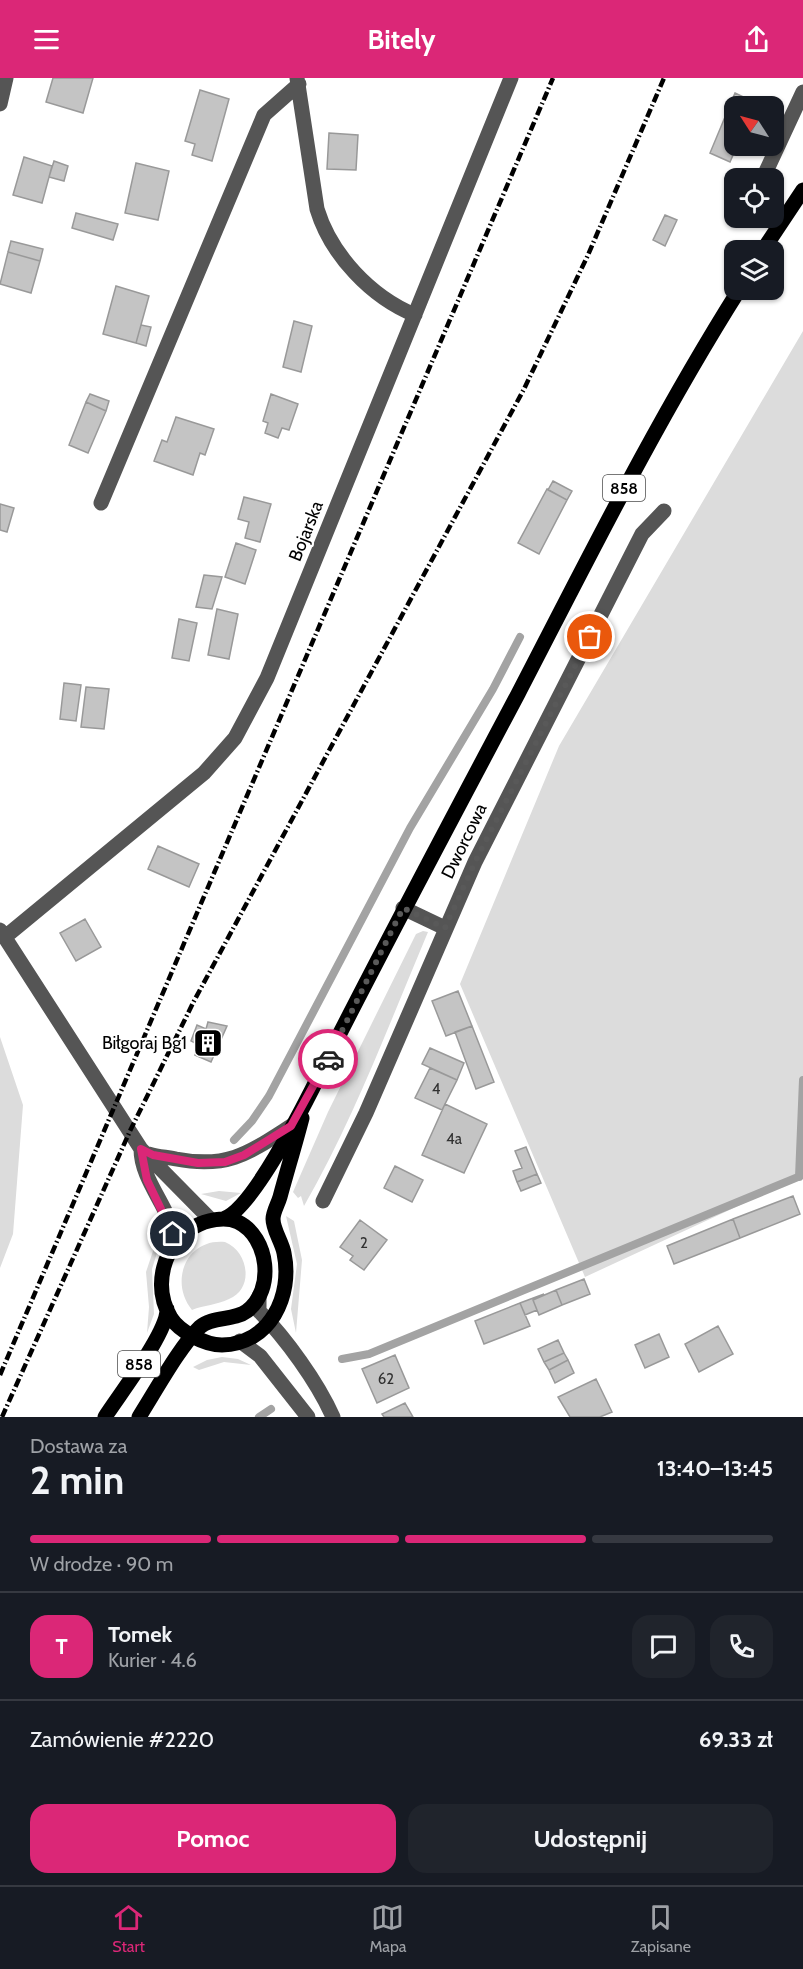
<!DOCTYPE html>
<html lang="pl">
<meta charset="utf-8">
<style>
:root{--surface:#171b24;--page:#20242c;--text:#f1f3f6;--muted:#9ea1a6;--line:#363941;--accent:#db2777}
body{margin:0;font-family:Cabin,sans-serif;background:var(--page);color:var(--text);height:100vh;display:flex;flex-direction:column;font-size:22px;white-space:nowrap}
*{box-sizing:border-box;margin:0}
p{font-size:20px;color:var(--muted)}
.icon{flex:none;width:33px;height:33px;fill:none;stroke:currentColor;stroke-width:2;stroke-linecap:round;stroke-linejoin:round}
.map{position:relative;height:1339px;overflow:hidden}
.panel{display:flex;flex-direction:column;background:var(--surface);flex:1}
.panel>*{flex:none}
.needle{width:39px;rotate:306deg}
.buttons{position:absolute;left:724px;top:18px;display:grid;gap:12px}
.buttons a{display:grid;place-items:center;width:60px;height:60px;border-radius:12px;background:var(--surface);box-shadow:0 2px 4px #0004;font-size:30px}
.pin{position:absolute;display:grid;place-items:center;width:51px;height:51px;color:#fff;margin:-26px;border:3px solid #fff;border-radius:50%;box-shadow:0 2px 6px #0007}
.courier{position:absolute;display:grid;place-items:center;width:60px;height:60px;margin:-30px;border:4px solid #db2777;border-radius:50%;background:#fff;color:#222;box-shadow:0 2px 8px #0007}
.overview em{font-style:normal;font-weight:800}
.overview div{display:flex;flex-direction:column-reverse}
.overview{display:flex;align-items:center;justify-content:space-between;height:102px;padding:0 30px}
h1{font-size:39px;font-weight:800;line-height:45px}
.bar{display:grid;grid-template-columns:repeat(4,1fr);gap:9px 6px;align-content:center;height:72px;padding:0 30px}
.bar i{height:8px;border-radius:4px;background:var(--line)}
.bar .selected{background:var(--accent)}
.bar p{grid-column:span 4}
.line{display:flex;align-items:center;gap:15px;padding:0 30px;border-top:2px solid var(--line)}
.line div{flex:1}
.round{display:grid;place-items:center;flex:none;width:63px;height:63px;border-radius:18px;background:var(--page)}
.primary-button{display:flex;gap:12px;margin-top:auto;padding:12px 30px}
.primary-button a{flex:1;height:69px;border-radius:18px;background:var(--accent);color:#fff;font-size:24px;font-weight:800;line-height:69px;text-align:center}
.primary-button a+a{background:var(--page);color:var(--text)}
header{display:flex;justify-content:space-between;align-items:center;height:78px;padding:0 30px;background:var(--accent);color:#fff;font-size:27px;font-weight:800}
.tabs{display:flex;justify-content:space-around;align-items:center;height:84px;border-top:2px solid var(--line);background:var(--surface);font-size:16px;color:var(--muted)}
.tabs a{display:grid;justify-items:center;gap:3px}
.tabs .selected{color:var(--accent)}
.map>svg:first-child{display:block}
.green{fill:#dcdcdc}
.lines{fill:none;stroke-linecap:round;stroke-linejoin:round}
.stream{stroke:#a3a3a3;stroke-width:8}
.building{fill:#c4c4c4;stroke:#999;stroke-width:1.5}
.minor{stroke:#555;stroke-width:15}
.major{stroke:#000;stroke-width:15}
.rail{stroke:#000;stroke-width:4.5;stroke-dasharray:9 3 1.5 3;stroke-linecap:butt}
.done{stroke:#595959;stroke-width:6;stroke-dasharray:0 10.8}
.route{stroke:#db2777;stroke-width:8}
.labels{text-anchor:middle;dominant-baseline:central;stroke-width:4.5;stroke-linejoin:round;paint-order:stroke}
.number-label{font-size:15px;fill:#313131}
.shield{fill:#fff;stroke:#4c4c4c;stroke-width:1.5}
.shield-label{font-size:16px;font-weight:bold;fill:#000}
.street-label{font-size:18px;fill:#000;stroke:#fff}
.poi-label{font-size:18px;fill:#000;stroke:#fff;text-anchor:end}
</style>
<header><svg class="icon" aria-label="menu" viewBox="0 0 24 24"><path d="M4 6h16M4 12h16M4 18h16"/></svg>Bitely<svg class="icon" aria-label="share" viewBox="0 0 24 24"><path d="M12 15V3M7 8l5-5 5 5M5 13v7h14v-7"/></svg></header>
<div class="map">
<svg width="803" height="1339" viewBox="0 0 803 1339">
<rect width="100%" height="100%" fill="#fff"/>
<!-- green -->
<path class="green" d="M803,253V1098L585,1199L460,906L559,668Z
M423,853L428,854C389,946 354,1041 304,1128L301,1118L298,1120L293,1114L328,1034L416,856Z
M0,959L23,1027L13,1156L0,1190Z
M219,1113L241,1115L226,1123L201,1116Z
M286,1138L294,1143L302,1182L296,1255L291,1231L297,1186Z
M156,1140L161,1151V1162L152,1191L154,1236L147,1255L149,1229L146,1194L156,1164Z
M225,1164C248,1173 255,1210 229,1221C217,1227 204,1227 192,1232C169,1204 186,1160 225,1164Z
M222,1279L238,1281L251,1287L224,1284L199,1292L193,1289L207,1282Z"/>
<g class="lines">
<!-- stream -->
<path class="stream" d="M234,1062L252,1043L269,1018L410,750L493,611L520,559
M799,1099L803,1002
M342,1281L369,1276L803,1097
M259,1339L271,1331"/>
</g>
<!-- building -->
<path class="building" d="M53,0H93L83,35L46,24Z
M200,12L229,21L212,83L192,77L195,66L185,63Z
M735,15L756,25L754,28H735V68H737L730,84L710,75Z
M329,55L358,57L356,92L327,91Z
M24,79L52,88L42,125L13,117Z
M54,83L68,88L64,103L49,99Z
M136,85L169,93L158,142L125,135Z
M76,135L118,146L113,162L72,150Z
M665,137L677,142L665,168L653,162Z
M11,163L43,171L40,183L8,174Z
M8,174L40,183L31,215L0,206Z
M116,208L149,218L136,265L103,256Z
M294,243L312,248L301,294L283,289Z
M141,247L151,249L146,268L136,265Z
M90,316L109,323L106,333L86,324Z
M271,316L298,326L289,352L282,350L278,360L265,355L268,345L263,343Z
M86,324L106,333L88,375L69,367Z
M176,339L214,351L205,377L200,375L193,397L154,383L162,362L167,364Z
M553,403L572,413L567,422L548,412Z
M547,411L567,422L539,476L518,465Z
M244,419L271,426L260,464L245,460L249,444L238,441Z
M0,426L14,430L7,454L0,452Z
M236,465L256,472L245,506L225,499Z
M204,497L222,499L212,531L196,529Z
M217,531L238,536L229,581L208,577Z
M179,541L197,545L189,583L172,580Z
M64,605L81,607L76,643L60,641Z
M86,609L109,611L104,651L81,649Z
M158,768L199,786L189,809L148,791Z
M85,841L101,869L76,883L60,855Z
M458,913L472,948L446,958L432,923Z
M208,944L227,948L211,984L195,977L199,967L191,963L197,947L206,951Z
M472,948L494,1004L476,1011L455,954Z
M430,970L464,985L457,1002L422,986Z
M430,990L457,1002L442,1032L415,1020Z
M445,1026L487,1046L464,1095L422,1077Z
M526,1069L537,1096L517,1104L513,1093L522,1090L515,1073Z
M395,1088L423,1102L412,1124L384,1110Z
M537,1096L541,1105L521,1113L517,1104Z
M793,1118L800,1136L740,1160L733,1141Z
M733,1141L740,1160L674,1186L667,1168Z
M360,1142L387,1162L364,1192L350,1182L353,1178L340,1169Z
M584,1201L590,1216L562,1227L556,1212Z
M556,1212L562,1227L539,1237L533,1222Z
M544,1216L533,1222L537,1232L525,1237L520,1225Z
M520,1225L530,1248L484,1266L475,1243Z
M718,1248L733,1276L699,1294L685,1266Z
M659,1256L669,1279L645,1290L635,1267Z
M558,1262L564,1275L544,1284L538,1271Z
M564,1275L568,1282L549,1292L544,1284Z
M395,1277L409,1310L377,1325L362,1291Z
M568,1282L574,1295L555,1305L549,1292Z
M596,1301L612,1334L600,1339H570L558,1319Z
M405,1325L413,1339H384L382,1336Z"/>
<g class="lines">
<!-- minor -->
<path class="minor" d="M297,0L317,131C331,177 371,219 415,237
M0,26L6,0
M763,100L803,14
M101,425L264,37L299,6
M403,830L445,850
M0,852L141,1071L211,1142
M5,859L204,695L235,660L267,600L511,0
M141,1071C141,1106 176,1135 174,1166
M149,1076C158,1079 167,1079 176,1081C228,1091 249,1075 291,1048
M323,1123L366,1035L475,784L642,456L664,433
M259,1218V1233C286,1261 317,1303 333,1339
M240,1263L260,1278L308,1339"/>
<!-- major -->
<path class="major" d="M763,172L803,112
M223,1141C256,1130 317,1002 334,967C394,849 456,733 518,616C589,479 657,342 739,212
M105,1339C119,1317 168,1254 167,1231
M139,1339C155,1314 180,1268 200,1249C212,1238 234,1243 247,1233C275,1212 269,1159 238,1144C225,1138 206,1142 194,1149C163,1167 152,1208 171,1240C180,1254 205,1267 222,1267C270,1266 293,1218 284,1175C282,1164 273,1152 273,1141C273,1134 278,1126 280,1119C287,1093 295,1067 302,1040"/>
<!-- rail -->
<path class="rail" d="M0,1297L553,0
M2,1339L130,1053L194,923L524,311L588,177L664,0"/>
</g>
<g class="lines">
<!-- done -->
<path class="done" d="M328,981L403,830L445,850L475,784L590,559"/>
<!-- route -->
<path class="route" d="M173,1156L147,1102L141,1071L153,1077L198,1085L225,1084L244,1077L291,1048L328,981"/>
</g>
<!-- icons -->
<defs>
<g id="building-square" transform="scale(1.5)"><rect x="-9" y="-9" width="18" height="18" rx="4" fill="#000" stroke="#fff"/><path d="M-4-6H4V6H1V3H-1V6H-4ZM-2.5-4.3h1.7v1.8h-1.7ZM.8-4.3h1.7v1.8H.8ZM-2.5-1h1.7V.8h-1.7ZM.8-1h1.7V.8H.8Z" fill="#fff"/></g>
</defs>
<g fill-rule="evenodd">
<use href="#building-square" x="208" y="965"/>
</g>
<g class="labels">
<!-- number labels -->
<g class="number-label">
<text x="436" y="1011">4</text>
<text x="454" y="1061">4a</text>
<text x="364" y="1165">2</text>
<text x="386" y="1301">62</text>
</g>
<!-- shield labels -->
<g class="shield">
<rect x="603" y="397" width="42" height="26" rx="4.5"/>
<rect x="118" y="1273" width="42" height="26" rx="4.5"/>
</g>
<g class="shield-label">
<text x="624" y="410">858</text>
<text x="139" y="1286">858</text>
</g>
<!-- street labels -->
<g class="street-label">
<text transform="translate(306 453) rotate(-68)">Bojarska</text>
<text transform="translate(464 763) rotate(-64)">Dworcowa</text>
</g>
<!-- poi labels -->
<g class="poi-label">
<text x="187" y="965">Biłgoraj Bg1</text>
</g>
</g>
</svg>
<div class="buttons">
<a><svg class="needle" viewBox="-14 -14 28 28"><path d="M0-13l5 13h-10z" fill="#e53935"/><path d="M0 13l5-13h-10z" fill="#9ea1a6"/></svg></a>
<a><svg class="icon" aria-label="locate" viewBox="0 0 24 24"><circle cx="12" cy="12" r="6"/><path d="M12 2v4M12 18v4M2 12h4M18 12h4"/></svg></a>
<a><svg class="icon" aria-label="layers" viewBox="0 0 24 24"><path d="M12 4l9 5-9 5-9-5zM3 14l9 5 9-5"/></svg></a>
</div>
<div class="pin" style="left:590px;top:559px;background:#ea580c"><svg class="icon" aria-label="bag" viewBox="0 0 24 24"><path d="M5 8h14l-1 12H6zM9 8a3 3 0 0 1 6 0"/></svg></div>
<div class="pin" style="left:173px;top:1156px;background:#1f2937"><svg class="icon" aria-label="home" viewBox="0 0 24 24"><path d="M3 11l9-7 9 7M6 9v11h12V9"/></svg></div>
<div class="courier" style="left:328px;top:981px"><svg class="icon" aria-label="car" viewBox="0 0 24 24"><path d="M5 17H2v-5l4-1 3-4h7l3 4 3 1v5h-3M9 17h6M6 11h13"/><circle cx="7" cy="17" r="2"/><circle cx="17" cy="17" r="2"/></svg></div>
</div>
<section class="panel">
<div class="overview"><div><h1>2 min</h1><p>Dostawa za</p></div><em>13:40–13:45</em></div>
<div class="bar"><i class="selected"></i><i class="selected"></i><i class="selected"></i><i></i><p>W drodze · 90 m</p></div>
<div class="line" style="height:108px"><b class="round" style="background:var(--accent);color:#fff">T</b><div><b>Tomek</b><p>Kurier · 4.6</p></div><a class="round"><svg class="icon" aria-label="chat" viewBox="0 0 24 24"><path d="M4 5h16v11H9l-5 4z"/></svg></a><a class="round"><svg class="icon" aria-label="phone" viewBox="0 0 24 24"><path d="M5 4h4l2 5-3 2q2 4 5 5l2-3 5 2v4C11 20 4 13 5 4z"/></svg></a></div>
<div class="line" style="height:78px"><div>Zamówienie #2220</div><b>69.33 zł</b></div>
<div class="primary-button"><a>Pomoc</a><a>Udostępnij</a></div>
</section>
<nav class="tabs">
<a class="selected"><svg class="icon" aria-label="home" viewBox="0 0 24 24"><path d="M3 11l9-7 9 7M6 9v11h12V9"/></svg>Start</a>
<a><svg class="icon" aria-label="map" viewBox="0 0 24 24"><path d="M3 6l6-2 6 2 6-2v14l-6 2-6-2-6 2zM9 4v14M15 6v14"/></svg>Mapa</a>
<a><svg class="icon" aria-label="saved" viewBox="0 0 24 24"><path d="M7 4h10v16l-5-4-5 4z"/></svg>Zapisane</a>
</nav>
